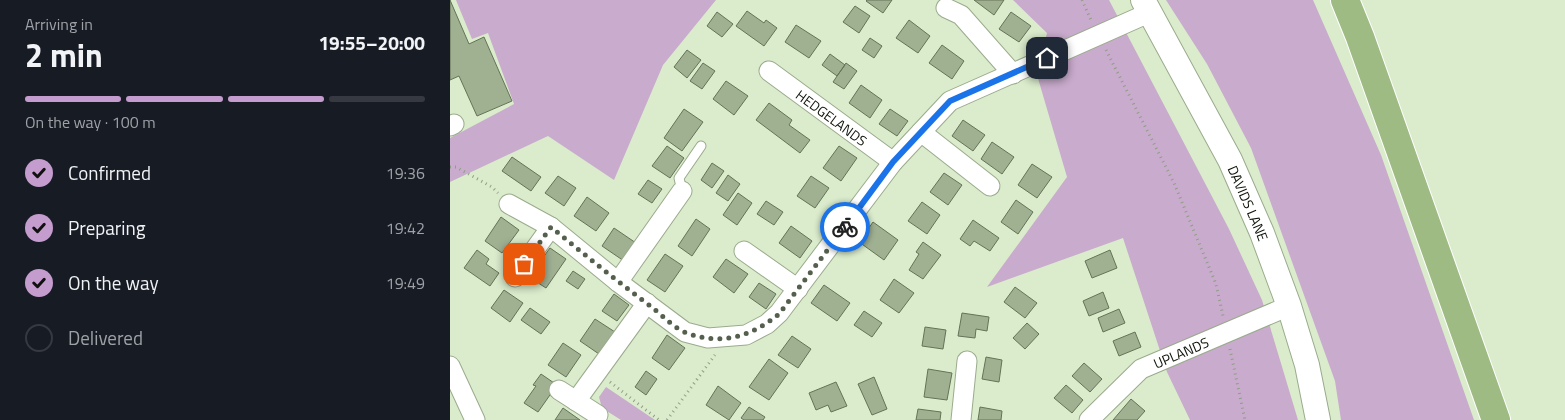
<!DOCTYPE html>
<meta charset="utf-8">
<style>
:root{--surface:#171b24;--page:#20242c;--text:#f1f3f6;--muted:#9ea1a6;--line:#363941;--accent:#c59cce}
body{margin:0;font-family:"Titillium Web",sans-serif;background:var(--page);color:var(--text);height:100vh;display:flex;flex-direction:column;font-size:19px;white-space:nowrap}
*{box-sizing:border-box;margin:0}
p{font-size:16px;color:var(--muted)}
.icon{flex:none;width:28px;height:28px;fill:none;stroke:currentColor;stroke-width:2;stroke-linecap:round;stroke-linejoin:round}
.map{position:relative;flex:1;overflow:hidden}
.drawer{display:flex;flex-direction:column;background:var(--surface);width:450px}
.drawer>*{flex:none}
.pin{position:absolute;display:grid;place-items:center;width:42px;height:42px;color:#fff;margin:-21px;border-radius:10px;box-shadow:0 2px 8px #0006}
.courier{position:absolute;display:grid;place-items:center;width:50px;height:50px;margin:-25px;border:4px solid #1a73e8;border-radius:50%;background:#fff;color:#222;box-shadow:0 1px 6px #0007}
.head em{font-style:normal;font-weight:700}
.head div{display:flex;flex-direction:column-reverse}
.head{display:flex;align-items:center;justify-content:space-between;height:85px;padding:0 25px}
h1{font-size:32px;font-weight:700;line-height:38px}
.bar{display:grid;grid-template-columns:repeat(4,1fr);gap:8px 5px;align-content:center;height:60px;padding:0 25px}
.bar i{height:6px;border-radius:4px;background:var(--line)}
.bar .current{background:var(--accent)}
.bar p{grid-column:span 4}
ol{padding:0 25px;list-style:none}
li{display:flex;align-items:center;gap:15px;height:55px}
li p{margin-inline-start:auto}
li .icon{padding:5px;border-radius:50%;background:var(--accent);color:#111;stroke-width:4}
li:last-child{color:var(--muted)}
li i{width:28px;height:28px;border:2px solid var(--line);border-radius:50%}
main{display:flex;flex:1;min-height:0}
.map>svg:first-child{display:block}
.green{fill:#c9abcd}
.building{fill:#a0b192;stroke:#647357}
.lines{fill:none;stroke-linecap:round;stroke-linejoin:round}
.service-casing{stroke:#9aab8d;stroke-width:11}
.minor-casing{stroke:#9aab8d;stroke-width:21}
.tertiary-casing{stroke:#9aab8d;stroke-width:26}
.trunk-casing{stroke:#fff;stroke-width:30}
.path{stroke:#8f9d85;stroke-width:3;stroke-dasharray:1 4;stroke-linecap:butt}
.service{stroke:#fff;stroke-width:9}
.minor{stroke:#fff;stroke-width:19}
.tertiary{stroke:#fff;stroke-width:24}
.trunk{stroke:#9ebb83;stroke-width:28}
.done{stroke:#555f4d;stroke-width:5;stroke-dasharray:0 9}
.route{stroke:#1a73e8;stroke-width:6}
.labels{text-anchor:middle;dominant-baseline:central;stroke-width:4;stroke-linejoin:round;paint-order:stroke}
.street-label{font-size:14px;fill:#0d1308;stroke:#daeccc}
</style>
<main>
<section class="drawer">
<div class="head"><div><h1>2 min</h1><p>Arriving in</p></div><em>19:55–20:00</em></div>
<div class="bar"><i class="current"></i><i class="current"></i><i class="current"></i><i></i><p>On the way · 100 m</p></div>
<ol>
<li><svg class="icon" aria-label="check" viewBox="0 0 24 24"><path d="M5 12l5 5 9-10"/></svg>Confirmed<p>19:36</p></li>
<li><svg class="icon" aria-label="check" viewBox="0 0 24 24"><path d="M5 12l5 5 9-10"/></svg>Preparing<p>19:42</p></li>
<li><svg class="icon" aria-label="check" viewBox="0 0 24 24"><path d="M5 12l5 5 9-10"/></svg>On the way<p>19:49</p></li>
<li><i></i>Delivered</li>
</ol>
</section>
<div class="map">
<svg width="1115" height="420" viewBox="0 0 1115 420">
<rect width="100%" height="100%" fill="#daeccc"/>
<!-- green -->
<path class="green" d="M6,0H266L213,65L164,180L98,136L0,182V138L64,104L38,33L22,39Z
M563,0H659L779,229L812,300L848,420H740L717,372L673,238L537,287L617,177L587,75L597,33Z
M716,0H863L931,155L1024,420H891L885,381L801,148L757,64Z
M156,387L205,420H171L152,408L149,397Z"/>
<!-- building -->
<path class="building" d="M0,0L19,44L34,37L62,101L27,116L9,76L0,80Z
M417,0H442L433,13L416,1Z
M524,0H554L544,15Z
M405,6L420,16L409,33L393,22Z
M297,11L314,23L316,20L327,28L314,46L286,26Z
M267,12L283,24L272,37L257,26Z
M561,12L581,26L569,42L549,29Z
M459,20L480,36L468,53L446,38Z
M346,25L371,41L359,58L335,42Z
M420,38L432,46L424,58L412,50Z
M492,45L514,61L502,79L479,63Z
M237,50L251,60L237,78L224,67Z
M380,54L395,65L387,76L372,65Z
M253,63L265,71L252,89L240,81Z
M396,63L407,71L394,89L383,82Z
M276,81L298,96L284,115L263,99Z
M411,85L432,100L420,118L399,103Z
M319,103L342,120L339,125L360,140L350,153L306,120Z
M234,109L253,122L232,151L214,138Z
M440,109L458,121L447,136L429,124Z
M513,120L535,135L523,151L502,136Z
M542,142L564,157L552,174L531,159Z
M217,146L234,158L220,178L202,166Z
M389,146L407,158L391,181L373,168Z
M62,157L91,177L81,191L52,171Z
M262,163L274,171L262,188L251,180Z
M582,164L602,177L587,198L568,185Z
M494,173L512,185L498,205L480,192Z
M278,175L290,184L278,201L266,193Z
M108,176L126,188L114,206L95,193Z
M361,176L379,188L365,208L347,196Z
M198,180L212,189L202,203L188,194Z
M288,193L302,203L287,225L273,215Z
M137,197L159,213L146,231L124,216Z
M566,200L583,212L568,234L551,222Z
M316,201L333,212L324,225L307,214Z
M472,202L490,215L477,234L458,221Z
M51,217L69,230L52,253L35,241Z
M246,219L260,229L242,256L228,246Z
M523,220L549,238L540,251L524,241L520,246L510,239Z
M423,222L448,240L434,260L409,242Z
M341,226L362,241L350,258L329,243Z
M164,228L186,243L174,261L152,246Z
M473,242L491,255L473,279L459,270L469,254L466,252Z
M100,248L116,259L96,288L79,277Z
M27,250L39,259L36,264L49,273L40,286L14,268Z
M660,250L667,268L642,278L635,261Z
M215,254L233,266L215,292L197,280Z
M276,259L298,274L284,293L263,277Z
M123,271L135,279L128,289L116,281Z
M444,279L464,293L449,313L430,300Z
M309,283L326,294L316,309L299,297Z
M374,285L400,303L387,321L361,303Z
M565,287L587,303L575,318L554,302Z
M54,290L73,303L60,322L41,308Z
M653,292L659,308L639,316L633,301Z
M164,294L179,305L167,321L152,311Z
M80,308L100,322L91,334L71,320Z
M669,309L675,323L653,332L648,318Z
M414,311L432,323L422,337L404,325Z
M512,313L539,317L537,331L526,329L525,338L508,336Z
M145,319L165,332L149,354L130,341Z
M577,323L589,334L575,349L563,338Z
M475,327L496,330L493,349L472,346Z
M685,332L691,347L669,356L663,341Z
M217,335L235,348L219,370L202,358Z
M342,336L361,349L348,368L328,355Z
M113,343L131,355L116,377L98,365Z
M536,357L552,360L549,382L532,379Z
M319,359L338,373L319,400L299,387Z
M634,363L652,379L640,392L622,376Z
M478,369L502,373L497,400L474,397Z
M196,371L207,379L196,395L185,387Z
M91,374L107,385L88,412L74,403L86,386L83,385Z
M424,377L437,409L422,415L408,384Z
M386,382L397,406L381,412L378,405L366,410L359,393Z
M616,385L633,400L622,413L604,398Z
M268,386L291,403L279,420L256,405Z
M681,399L695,411L687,420H663Z
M299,407L315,417L313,420H294L291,418Z
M530,407L552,411L551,420H528Z
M113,408L130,420H105Z
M468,409L491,412L490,420H466Z"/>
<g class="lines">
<!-- service casing -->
<g class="service-casing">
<path id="service" d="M232,191L229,178L251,146"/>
</g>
<!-- minor casing -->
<g class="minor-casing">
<g id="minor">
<path d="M496,8L511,15L563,74"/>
<path id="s1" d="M319,71L443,162"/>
<path d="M0,126L4,124"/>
<path d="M471,132L540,186"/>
<path d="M59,204L101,227L168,282L235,332L258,338L296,335L317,324L329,313L443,162L500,101L701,12"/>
<path d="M294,251L348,289"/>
<path d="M65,277L101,227"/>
<path d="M168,282L232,191"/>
<path d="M0,366L25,420"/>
<path d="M109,390L148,415"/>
<path d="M126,401L197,303"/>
<path d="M511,420L517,361"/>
<path id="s2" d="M639,420L691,369L839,306"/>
</g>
</g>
<!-- tertiary casing -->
<g class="tertiary-casing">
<g id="tertiary">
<path id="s3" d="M693,0L780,160L812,233L839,306L857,365L868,420"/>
</g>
</g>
<!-- trunk casing -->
<g class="trunk-casing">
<path id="trunk" d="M895,0L910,37L1046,420"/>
</g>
<!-- path -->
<path class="path" d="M632,0L641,20
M656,50L724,183L766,284L773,316
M0,167H6L42,187L48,193
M780,349L795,420
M160,382L209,420
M217,420L265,355"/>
<!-- service -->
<use href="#service" class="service"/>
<!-- minor -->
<use href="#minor" class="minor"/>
<!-- tertiary -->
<use href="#tertiary" class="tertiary"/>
<!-- trunk -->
<use href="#trunk" class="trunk"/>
</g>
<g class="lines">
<!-- done -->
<path class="done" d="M74,264L101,227C135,255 168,282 203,308C213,316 225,329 237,333C271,346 302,336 329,314L395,227"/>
<!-- route -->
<path class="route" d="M395,227L443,162L500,101L597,58"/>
</g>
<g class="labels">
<!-- street labels -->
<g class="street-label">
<text stroke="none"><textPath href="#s1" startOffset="78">HEDGELANDS</textPath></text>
<text stroke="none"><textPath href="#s3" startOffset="229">DAVIDS LANE</textPath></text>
<text stroke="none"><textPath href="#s2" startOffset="116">UPLANDS</textPath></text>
</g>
</g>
</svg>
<div class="pin" style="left:74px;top:264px;background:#ea580c"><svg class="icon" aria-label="bag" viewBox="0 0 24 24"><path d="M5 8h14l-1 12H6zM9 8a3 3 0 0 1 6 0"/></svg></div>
<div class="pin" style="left:597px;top:58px;background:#1f2937"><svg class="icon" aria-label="home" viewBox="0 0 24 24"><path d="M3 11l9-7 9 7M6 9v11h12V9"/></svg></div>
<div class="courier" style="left:395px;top:227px"><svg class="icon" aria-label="bike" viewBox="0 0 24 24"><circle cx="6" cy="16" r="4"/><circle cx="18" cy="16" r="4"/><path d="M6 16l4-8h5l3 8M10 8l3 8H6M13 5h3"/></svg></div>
</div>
</main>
